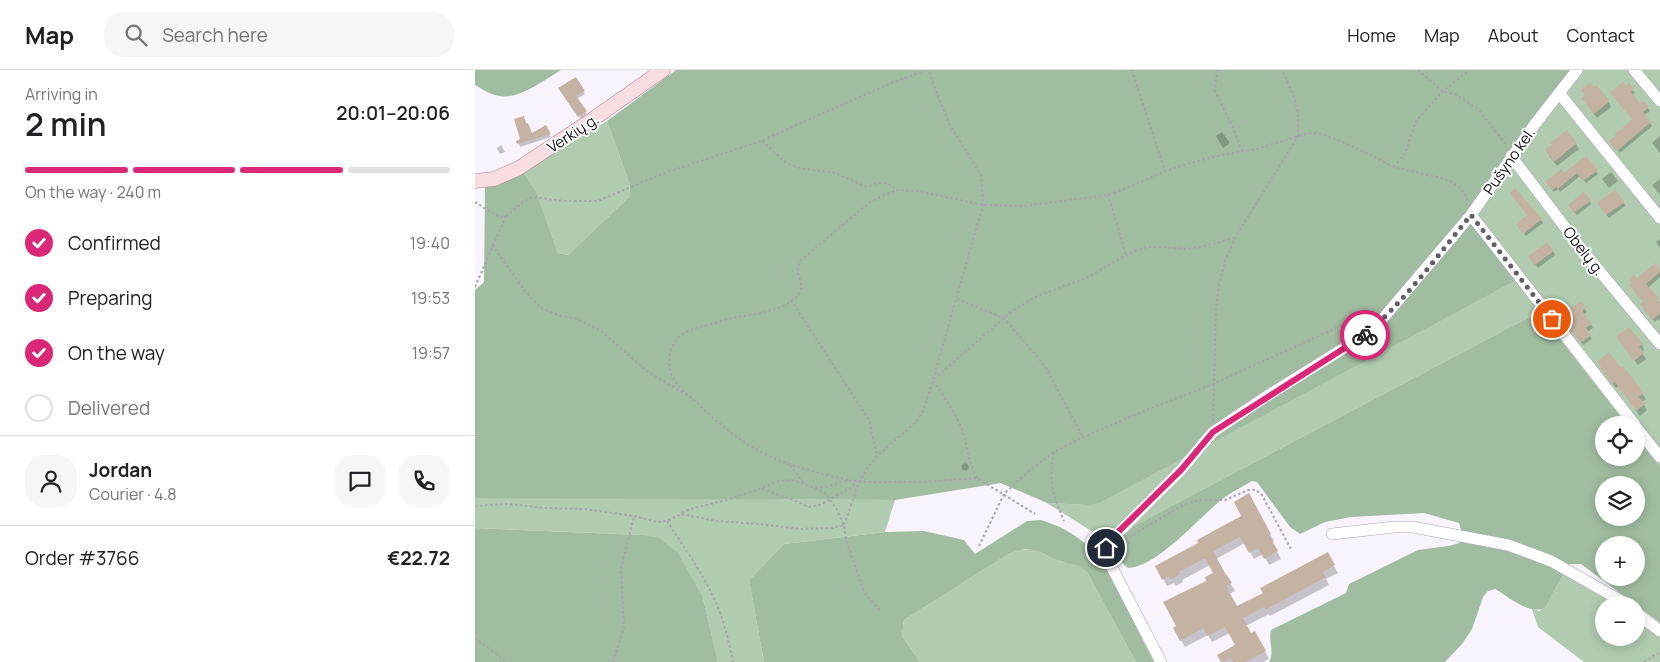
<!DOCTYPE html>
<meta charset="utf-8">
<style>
:root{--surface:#fff;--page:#f6f6f6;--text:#202124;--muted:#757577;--line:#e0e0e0;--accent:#db2777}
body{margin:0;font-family:Manrope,sans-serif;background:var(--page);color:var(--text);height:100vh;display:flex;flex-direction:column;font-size:19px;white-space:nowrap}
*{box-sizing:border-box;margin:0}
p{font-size:16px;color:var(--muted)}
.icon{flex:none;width:28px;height:28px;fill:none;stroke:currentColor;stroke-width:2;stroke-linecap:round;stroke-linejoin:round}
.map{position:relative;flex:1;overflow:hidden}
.details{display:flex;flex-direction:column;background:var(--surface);width:475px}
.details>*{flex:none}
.tools{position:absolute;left:1120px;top:346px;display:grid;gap:10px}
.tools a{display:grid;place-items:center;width:50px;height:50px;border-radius:50%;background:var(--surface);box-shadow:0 2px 12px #0003;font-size:25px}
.pin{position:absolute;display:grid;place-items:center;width:42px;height:42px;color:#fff;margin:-21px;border:2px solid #fff;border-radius:50%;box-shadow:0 1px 5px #0007}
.courier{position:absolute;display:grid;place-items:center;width:50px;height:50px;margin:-25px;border:4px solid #db2777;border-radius:50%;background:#fff;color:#222;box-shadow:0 1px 6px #0007}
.head em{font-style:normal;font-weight:600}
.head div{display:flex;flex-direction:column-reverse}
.head{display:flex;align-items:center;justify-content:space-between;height:85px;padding:0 25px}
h1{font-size:32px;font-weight:600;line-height:38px}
.bar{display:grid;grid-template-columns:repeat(4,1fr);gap:8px 5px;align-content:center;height:60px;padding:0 25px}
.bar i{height:6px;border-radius:4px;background:var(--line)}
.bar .active{background:var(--accent)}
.bar p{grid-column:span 4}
.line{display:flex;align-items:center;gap:12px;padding:0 25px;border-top:1px solid var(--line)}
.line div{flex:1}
.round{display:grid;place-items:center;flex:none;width:52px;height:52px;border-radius:20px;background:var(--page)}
ol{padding:0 25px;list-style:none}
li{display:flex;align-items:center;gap:15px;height:55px}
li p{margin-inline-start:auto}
li .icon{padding:5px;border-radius:50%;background:var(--accent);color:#fff;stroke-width:4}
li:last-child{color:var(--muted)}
li i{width:28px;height:28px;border:2px solid var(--line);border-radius:50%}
header{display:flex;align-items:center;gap:30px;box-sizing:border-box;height:70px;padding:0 25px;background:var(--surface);border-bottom:1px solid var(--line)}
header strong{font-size:24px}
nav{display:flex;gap:28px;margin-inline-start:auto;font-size:18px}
.search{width:350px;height:45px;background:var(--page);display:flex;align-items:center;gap:12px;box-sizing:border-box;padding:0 18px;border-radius:20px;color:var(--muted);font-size:19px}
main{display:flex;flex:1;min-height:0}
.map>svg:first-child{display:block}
.green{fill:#b0cbb0}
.forest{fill:#a1bda1;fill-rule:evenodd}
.shadow{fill:#0003}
.building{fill:#c4b3a2}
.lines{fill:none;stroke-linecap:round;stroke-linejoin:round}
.minor-casing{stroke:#ada3b7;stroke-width:12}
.major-casing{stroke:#a6858c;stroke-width:15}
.path{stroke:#a9a5ad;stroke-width:2;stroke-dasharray:2.5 2.5;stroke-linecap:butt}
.minor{stroke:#fff;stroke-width:11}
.major{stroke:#fadde1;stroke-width:14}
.done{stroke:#625e65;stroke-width:5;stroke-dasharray:0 9}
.route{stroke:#db2777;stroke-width:6}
.labels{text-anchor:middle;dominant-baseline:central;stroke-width:4;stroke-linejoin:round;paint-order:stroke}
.street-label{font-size:15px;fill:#110d14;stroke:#fff}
</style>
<header>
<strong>Map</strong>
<div class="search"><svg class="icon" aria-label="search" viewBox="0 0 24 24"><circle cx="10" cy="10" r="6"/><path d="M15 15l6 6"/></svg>Search here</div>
<nav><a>Home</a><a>Map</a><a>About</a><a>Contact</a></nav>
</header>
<main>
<section class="details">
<div class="head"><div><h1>2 min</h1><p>Arriving in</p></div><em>20:01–20:06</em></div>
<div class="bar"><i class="active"></i><i class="active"></i><i class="active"></i><i></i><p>On the way · 240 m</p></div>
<ol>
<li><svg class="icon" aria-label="check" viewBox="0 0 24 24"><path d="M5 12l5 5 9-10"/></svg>Confirmed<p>19:40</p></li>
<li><svg class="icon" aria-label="check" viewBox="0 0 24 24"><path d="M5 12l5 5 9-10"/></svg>Preparing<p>19:53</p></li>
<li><svg class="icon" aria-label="check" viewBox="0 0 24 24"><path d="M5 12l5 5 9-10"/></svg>On the way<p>19:57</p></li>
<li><i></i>Delivered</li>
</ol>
<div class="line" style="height:90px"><a class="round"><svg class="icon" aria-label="person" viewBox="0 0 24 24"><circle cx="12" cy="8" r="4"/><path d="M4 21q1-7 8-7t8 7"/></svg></a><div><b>Jordan</b><p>Courier · 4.8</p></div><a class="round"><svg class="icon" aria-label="chat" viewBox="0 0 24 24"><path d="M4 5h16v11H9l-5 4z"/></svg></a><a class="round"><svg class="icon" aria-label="phone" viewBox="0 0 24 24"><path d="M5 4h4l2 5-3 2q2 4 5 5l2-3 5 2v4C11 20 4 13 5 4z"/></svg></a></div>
<div class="line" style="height:65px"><div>Order #3766</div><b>€22.72</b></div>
</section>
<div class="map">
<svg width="1185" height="592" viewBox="0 0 1185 592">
<rect width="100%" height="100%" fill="#f8f3fc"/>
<!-- green -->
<path class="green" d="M1098,0H1185V397L1161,367V355H1152L1064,242L651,460L644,467L621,464L572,433L612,435L1040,211L991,147Z
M132,51L155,115L154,127L93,185L83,183L61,121L48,102Z
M35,427L420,430L410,462L309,474L274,510L289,592H243L228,528L168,465L0,458V428Z
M558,479L587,492L604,494L612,502L661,592H445L427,566L429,550L532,485L544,480Z
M1094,494L1093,502L1139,535H1129V568H1161V550L1185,567V592H1109L1063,557L1057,539L1064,541L1070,538Z"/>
<!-- forest -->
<path class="forest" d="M0,0H86C67,11 40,34 17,24C11,22 6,18 0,15Z
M201,0H1098L991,147L1040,211L624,433L612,435L572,433L526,413L420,430L0,428V220L9,212L10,117L48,102L61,121L83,183L93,185L154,127L155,115L132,51Z
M1064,242L1152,355H1129V388H1161V367L1185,397V553L1106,494H1094L1070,538C1054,545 1034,527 1020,519L1013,521L1008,527L997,559L987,574L970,592H794C800,581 793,572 796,560L871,523L874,514L943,480L974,476L984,473L988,467L984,453L949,443L876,447L850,452L825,464L815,457L782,412L777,411C769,416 758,421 750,427C726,445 683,497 653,498C637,485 638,474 651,460ZM1129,415H1161V448H1129ZM1129,475H1161V508H1129Z
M566,450C590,457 609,470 626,488L679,592H661L612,502C601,492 601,496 588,492C563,484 559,472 532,485L429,550L427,566L445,592H289L274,510L309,474L410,462L449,461L489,470L500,484L552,451Z
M0,458L168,465L184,468L203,483L228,528L243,592H0Z"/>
<!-- shadow -->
<path class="shadow" d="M100,9L110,24L102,29L112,44L106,49L86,21Z
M1151,18L1158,20L1160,23L1157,25L1165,35L1173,38L1175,41L1169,45L1177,56L1145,83L1137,75L1158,50Z
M1111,26L1134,32L1136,37L1122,48L1107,28Z
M51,55L57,64L70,57L76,67L45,77L43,71L46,69Z
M747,62L755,73L748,78L741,66Z
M1185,66V83L1177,73Z
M1101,74L1104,79L1082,96L1074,86Z
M26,75L30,82L25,84L22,78Z
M1111,87L1123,104L1111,113L1105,106L1085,122L1083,119L1079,122L1074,115Z
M1136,102L1143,111L1134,118L1127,109Z
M1185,109V125L1177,115Z
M1040,120L1068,153L1051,166L1044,157L1053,146Z
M1115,131L1116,134L1102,145L1096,138Z
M1149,133L1150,136L1134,148L1125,137Z
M1185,169V178L1181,172Z
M1078,181L1080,185L1063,198L1057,190Z
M1185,201V207L1173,218L1185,233V251L1183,249L1180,252L1171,242L1162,210Z
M1106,233L1112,242L1109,244L1118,258L1112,262L1117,269L1108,275L1096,260V255Z
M1146,273L1167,274L1169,280L1166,282L1171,289L1163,295Z
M1148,298L1171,329L1167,332L1172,340L1165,346L1144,316L1141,318L1129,303Z
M486.5 397a3.5 3.5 0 1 1 7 0a3.5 3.5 0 1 1-7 0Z
M774,425L799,471L797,472L806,489L794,495L788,484L779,489L770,473L741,489L760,521L754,524L762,538L789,523L852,484L863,503L851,509L854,515L795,546L794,544L771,556L776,565L780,563L794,589L788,592H747L743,585L761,576L755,563L737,572L733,565L710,577L699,558L702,556L739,503L735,495L707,510L708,512L701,516L699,513L692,516L682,497L725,474L768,446Z"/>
<!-- building -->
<path class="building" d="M101,7L110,21L101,26L112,41L103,47L83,18Z
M1115,12L1119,17L1121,15L1135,31L1119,44L1106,28L1110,25L1106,20Z
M1148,12L1151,16L1154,13L1159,19L1156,22L1165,34L1169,31L1174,37L1168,42L1176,52L1142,81L1134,71L1141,66L1140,64L1157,50L1135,22Z
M49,46L51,53H53L57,63L71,55L76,64L42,74L41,71L45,69L39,49Z
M1092,60L1102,73L1079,92L1070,80L1077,75L1075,73Z
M1111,86L1123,100L1108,111L1102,103L1083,119L1081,117L1077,120L1070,112L1086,99L1089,103Z
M1040,118L1067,149L1048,164L1041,154L1052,145L1035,123Z
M1140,120L1150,132L1131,145L1122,133Z
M1109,122L1116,130L1099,143L1093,135Z
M1072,172L1079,181L1060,195L1053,186Z
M1180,193L1185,199V202L1171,214L1184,228L1182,229L1185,233V243L1177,250L1168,239L1169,238L1165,234L1168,232L1154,215L1157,213L1154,209L1159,205L1162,208Z
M1106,231L1111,238L1108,240V242L1117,254L1111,258L1116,265L1106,273L1092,256L1095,255L1087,245Z
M1154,257L1168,274L1164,277L1169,283L1159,291L1141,267Z
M1134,282L1146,298L1148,296L1169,323L1164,327L1170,334L1161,341L1140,312L1137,314L1125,297L1126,296L1122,292Z
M774,423L796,464L794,465L803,481L789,489L783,478L774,483L765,467L738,481L751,505H752L757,513L751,516L762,536L788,523L785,518L853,482L860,495L848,502L851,507L790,540L789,537L768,548L776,563L780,561L791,581L771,592H758L756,588L746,592L742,585L760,575L750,557L732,566L728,558L705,571L698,558L701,556L688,532L731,511L730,507L738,503L730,488L704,502L705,504L696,509L694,506L687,510L680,496L723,473L722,470L766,446L759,432Z"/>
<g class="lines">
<!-- minor casing -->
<g class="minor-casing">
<path id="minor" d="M1159,0L1185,31
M1084,23L1185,148
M1036,86L1108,181L1185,274
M996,145L1160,355
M1161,357L1185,387
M857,464L919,457H938L1033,475L1076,491L1143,529L1151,535
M1161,543L1185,561
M686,592L633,490L631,478L639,467L706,400L738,362L792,326L887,267L904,253L996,145L1060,54L1102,0"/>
</g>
<!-- major casing -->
<g class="major-casing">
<path id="major" d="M0,111L19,109L44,98L121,47L188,0"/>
</g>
<!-- path -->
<path class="path" d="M657,0L690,101
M742,0L740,21L756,53L767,81
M943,0L968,22L980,24L1003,39L1032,76
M287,71L311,93L325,98L360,103L392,117C404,112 411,110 421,120
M919,97L930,83L941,51L969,20L991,3L992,0
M633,124L651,185
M0,132L24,147L31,146L48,132L57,127L89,131H123L184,105L286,71L416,13L451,0
M17,175L50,221L66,238L86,246L103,249L126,261L173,302L212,325
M0,217L31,146
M482,229L529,248L570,296L608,367
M316,230L394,350L402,386
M738,351L741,238L744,215L750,191L760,168L823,66V44L820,29L807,0
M579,382C573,409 578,426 589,451
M315,395L330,415
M502,408C492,390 493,377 487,359C480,342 468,326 458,310L536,242L562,226L611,208L657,182L672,177H688L711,179L726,177L760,168
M373,410C344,403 313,396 286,382C261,369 240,350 220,331C212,324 202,316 197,306C191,294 195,276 204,267C212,260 222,258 232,255C241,253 251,249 261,247C281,244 311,241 324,224C329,217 324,209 323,202C322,198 324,195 325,191L390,136L401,129L421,120L443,121L508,135L548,136L619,127L636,124L664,113L690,101L716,93L742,86L781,79L830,64L840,63L850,65L875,75L919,97L966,108L975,111L984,117L990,124L993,133
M340,418L351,424L361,438L369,455L371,470L389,522L406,542
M287,419L319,430L333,437L345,435L377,417L380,412
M0,436L33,434L70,438L109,439L159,446L182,452L192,451L206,444L241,451L284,454L326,459L357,458L369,455
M207,443L215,439L252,430L287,418L304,411L317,410L340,418L351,417L373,410L384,412H444L502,408L560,444
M192,451C208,476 226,501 239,528C248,546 254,572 258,592
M369,455L384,412L392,399L402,386L441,352L448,341L458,310L508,135L506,105L475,55L464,29L455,5L456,0
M654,467L708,435L724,430H750L773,420H781L787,425L817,481
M504,476L529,424L554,401L579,382L602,370L669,341L738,314L901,240
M0,568L32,592
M138,592L149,557L146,499L159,446
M1169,592L1185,582"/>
<!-- minor -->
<use href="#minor" class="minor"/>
<!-- major -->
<use href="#major" class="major"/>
</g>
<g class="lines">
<!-- done -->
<path class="done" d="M890,265C929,232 963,185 996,145L1077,249"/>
<!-- route -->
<path class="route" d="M631,478L639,466L706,400L738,362L890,265"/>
</g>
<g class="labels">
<!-- street labels -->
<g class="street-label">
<text transform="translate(98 63) rotate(-33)">Verkių g.</text>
<text transform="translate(1034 91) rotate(-55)">Pušyno kel.</text>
<text transform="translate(1109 181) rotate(52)">Obelų g.</text>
</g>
</g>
</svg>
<div class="tools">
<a><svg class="icon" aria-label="locate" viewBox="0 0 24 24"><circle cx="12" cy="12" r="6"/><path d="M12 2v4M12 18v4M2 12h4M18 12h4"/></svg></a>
<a><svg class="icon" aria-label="layers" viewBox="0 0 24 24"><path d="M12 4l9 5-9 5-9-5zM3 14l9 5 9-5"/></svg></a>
<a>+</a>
<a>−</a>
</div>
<div class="pin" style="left:1077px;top:249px;background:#ea580c"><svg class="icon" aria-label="bag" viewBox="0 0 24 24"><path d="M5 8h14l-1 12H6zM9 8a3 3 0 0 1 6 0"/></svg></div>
<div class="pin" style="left:631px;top:478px;background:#1f2937"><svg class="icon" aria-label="home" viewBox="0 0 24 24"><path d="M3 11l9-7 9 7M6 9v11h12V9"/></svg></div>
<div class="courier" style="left:890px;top:265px"><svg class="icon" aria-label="bike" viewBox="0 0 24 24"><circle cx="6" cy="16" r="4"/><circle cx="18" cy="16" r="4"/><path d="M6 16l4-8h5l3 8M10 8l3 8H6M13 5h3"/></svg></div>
</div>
</main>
